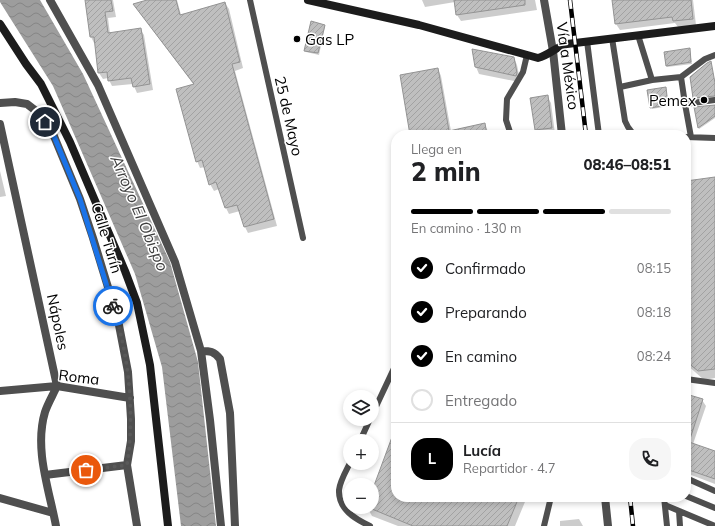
<!DOCTYPE html>
<html lang="es">
<meta charset="utf-8">
<style>
:root{--surface:#fff;--page:#f6f6f6;--text:#202124;--muted:#757577;--line:#e0e0e0;--accent:#000}
body{margin:0;font-family:Mulish,sans-serif;background:var(--page);color:var(--text);height:100vh;display:flex;flex-direction:column;font-size:15px;white-space:nowrap}
*{box-sizing:border-box;margin:0}
p{font-size:13px;color:var(--muted)}
.icon{flex:none;width:22px;height:22px;fill:none;stroke:currentColor;stroke-width:2;stroke-linecap:round;stroke-linejoin:round}
.map{position:relative;flex:1;overflow:hidden}
.side{position:absolute;left:391px;top:130px;width:300px;height:372px;display:flex;flex-direction:column;background:var(--surface);border-radius:16px;box-shadow:0 2px 6px #0003}
.side>*{flex:none}
.tools{position:absolute;left:343px;top:390px;display:grid;gap:8px}
.tools a{display:grid;place-items:center;width:36px;height:36px;border-radius:50%;background:var(--surface);box-shadow:0 2px 6px #0003;font-size:20px}
.pin{position:absolute;display:grid;place-items:center;width:34px;height:34px;color:#fff;margin:-17px;border:2px solid #fff;border-radius:50%;box-shadow:0 1px 4px #0007}
.courier{position:absolute;display:grid;place-items:center;width:40px;height:40px;margin:-20px;border:3px solid #1a73e8;border-radius:50%;background:#fff;color:#222;box-shadow:0 1px 5px #0007}
.summary em{font-style:normal;font-weight:800}
.summary div{display:flex;flex-direction:column-reverse}
.summary{display:flex;align-items:center;justify-content:space-between;height:68px;padding:0 20px}
h1{font-size:26px;font-weight:800;line-height:30px}
.bar{display:grid;grid-template-columns:repeat(4,1fr);gap:6px 4px;align-content:center;height:48px;padding:0 20px}
.bar i{height:5px;border-radius:3px;background:var(--line)}
.bar .active{background:var(--accent)}
.bar p{grid-column:span 4}
.line{display:flex;align-items:center;gap:10px;padding:0 20px;border-top:1px solid var(--line)}
.line div{flex:1}
.round{display:grid;place-items:center;flex:none;width:42px;height:42px;border-radius:16px;background:var(--page)}
ol{padding:0 20px;list-style:none}
li{display:flex;align-items:center;gap:12px;height:44px}
li p{margin-inline-start:auto}
li .icon{padding:4px;border-radius:50%;background:var(--accent);color:#fff;stroke-width:4}
li:last-child{color:var(--muted)}
li i{width:22px;height:22px;border:2px solid var(--line);border-radius:50%}
.map>svg:first-child{display:block}
.water{fill:url(#water-waves)}
.shadow{fill:#0003}
.building{fill:url(#building-hatch);stroke:#939393}
.lines{fill:none;stroke-linecap:round;stroke-linejoin:round}
.lane{stroke:#4f4f4f;stroke-width:6}
.street{stroke:#4f4f4f;stroke-width:8}
.secondary{stroke:#1c1c1c;stroke-width:8}
.rail-casing{stroke:#000;stroke-width:4.5}
.rail{stroke:#fff;stroke-width:3;stroke-dasharray:9;stroke-linecap:butt}
.done{stroke:#595959;stroke-width:4;stroke-dasharray:0 7.2}
.route{stroke:#1a73e8;stroke-width:5}
.poi-dot{fill:#000;stroke:#fff;stroke-width:1.5}
.labels{text-anchor:middle;dominant-baseline:central;stroke-width:3;stroke-linejoin:round;paint-order:stroke}
.poi-label{font-size:15px;fill:#000;stroke:#fff;text-anchor:start}
.street-label{font-size:15px;fill:#000;stroke:#fff}
.water-label{font-size:16px;font-style:italic;fill:#3e3e3e;stroke:#fff}
</style>
<div class="map">
<svg width="715" height="526" viewBox="0 0 715 526">
<defs>
<pattern id="water-waves" width="16" height="10" patternUnits="userSpaceOnUse"><rect width="16" height="10" fill="#9d9d9d"/><path d="M0 5q4-4 8 0t8 0" fill="none" stroke="#858585"/></pattern>
<pattern id="building-hatch" width="6" height="6" patternUnits="userSpaceOnUse"><rect width="6" height="6" fill="#bfbfbf"/><path d="M-1 1l2-2M0 6l6-6M5 7l2-2" fill="none" stroke="#a2a2a2"/></pattern>
</defs>
<rect width="100%" height="100%" fill="#fff"/>
<!-- water -->
<path class="water" d="M0,0H40L83,74L170,262L198,362L216,526H181L162,367L135,274L53,86L0,2Z"/>
<!-- shadow -->
<path class="shadow" d="M86,0H113L116,17L108,18L110,34L140,29L144,35L153,90L137,93L133,84L112,86L108,78L103,79L99,73L96,43H94L91,37Z
M151,0H177L181,15L225,3L229,9L243,68L235,71L277,226L248,233L245,227L240,211L229,214L226,208L219,189L214,191L210,184L205,167L200,168L197,161L194,85L134,5Z
M422,0H535L537,10L461,21L457,15L455,2L425,7Z
M613,0H693L696,25L678,27L675,23L620,30L616,24Z
M324,25L325,27L319,55L306,52L305,51Z
M690,51L692,64L667,67L666,65Z
M514,58L517,65L520,80L519,82L479,74L476,67Z
M711,63L715,83V98L695,100L691,77Z
M438,69L441,76L451,131L484,124L488,131L489,135H411Z
M666,90L669,106L652,109L651,107Z
M547,96L551,103L555,134L539,135L536,129Z
M715,105V118L699,129L695,108Z
M0,171L6,196L0,197Z
M715,178V378L704,380L686,364V182Z
M686,395L702,400L706,406L693,444L715,452V484L686,473Z
M396,429V497H527L515,526H398L372,516L367,507H372V494Z
M579,519L583,526H560V521Z"/>
<!-- building -->
<path class="building" d="M85,0H111L113,11L105,12L108,33L141,28L150,84L133,87L131,78L108,81L107,72L98,73L94,37H90Z
M147,0H176L180,15L225,2L240,62L232,64L274,219L244,227L237,205L225,208L216,182L209,185L202,160L196,162L176,89L194,84L133,4Z
M454,0H525V5L456,15Z
M612,0H691L693,19L673,21L672,17L615,24Z
M311,21L325,25L318,53L304,51Z
M690,48L691,62L666,66L664,52Z
M472,49L514,57L517,73L516,76L475,67Z
M711,61L715,83V96L693,98L690,77L707,63Z
M438,68L449,131L485,123L487,135H410L400,75Z
M666,87L668,105L650,108L647,90Z
M548,95L552,128L535,130L530,98Z
M715,105V116L698,128L694,107Z
M715,177V369L698,371L686,361V181Z
M686,394L703,399L689,442L715,451V479L686,469Z
M395,429L396,497H519L507,526H413L372,509V491Z"/>
<g class="lines">
<!-- lane -->
<path class="lane" d="M250,0L303,238
M638,35L652,80L681,77L685,104L715,100
M612,38L625,121L628,127L634,135
M587,41L599,135
M681,77L705,59L715,55
M620,87L652,80
M685,104L691,137
M513,135L510,132L506,120L507,99L523,72L527,55
M686,137L715,138
M686,379L715,383
M372,415L396,364
M360,441L370,419
M350,463C346,471 340,481 339,490C338,509 355,519 370,526
M686,478L715,491
M686,496L715,508
M664,497L667,526
M665,505L715,526
M679,511L680,526
M544,526L551,497"/>
<!-- street -->
<path class="street" d="M50,0L98,85L175,262L201,351L210,420L221,526
M544,0L553,51L562,135
M0,103L15,102L27,104L40,114L51,129L80,199L93,238L118,320L128,372L131,419V441L127,465L137,526
M0,124L57,386C53,395 48,403 45,412C34,449 49,489 56,526
M201,351C210,351 214,351 220,359L230,413L235,526
M0,391L57,386L130,398
M45,475L127,465
M605,497L608,526
M0,498L53,513"/>
<!-- secondary -->
<path class="secondary" d="M308,0L419,25L538,58C549,55 556,47 567,44L715,26
M0,24L26,64L41,84L70,142L125,271L137,303L150,365L168,526"/>
<!-- rail casing -->
<g class="rail-casing">
<path id="rail" d="M570,0L586,135
M630,497L633,526"/>
</g>
<!-- rail -->
<use href="#rail" class="rail"/>
</g>
<g class="lines">
<!-- done -->
<path class="done" d="M86,470L127,465C135,412 129,357 113,306"/>
<!-- route -->
<path class="route" d="M45,122L51,129L80,199L113,306"/>
</g>
<!-- markers -->
<g class="poi-dot">
<circle cx="297" cy="39" r="4"/>
<circle cx="704" cy="100" r="4"/>
</g>
<g class="labels">
<!-- poi labels -->
<g class="poi-label">
<text x="305" y="39">Gas LP</text>
<text x="696" y="100" text-anchor="end">Pemex</text>
</g>
<!-- street labels -->
<g class="street-label">
<text transform="translate(568 66) rotate(82)">Vía a México</text>
<text transform="translate(289 116) rotate(77)">25 de Mayo</text>
<text transform="translate(107 238) rotate(73)">Calle Turín</text>
<text transform="translate(58 322) rotate(78)">Nápoles</text>
<text transform="translate(79 377) rotate(7)">Roma</text>
</g>
<!-- water labels -->
<g class="water-label">
<text transform="translate(140 213) rotate(67)">Arroyo El Obispo</text>
</g>
</g>
</svg>
<div class="tools">
<a><svg class="icon" aria-label="layers" viewBox="0 0 24 24"><path d="M12 4l9 5-9 5-9-5zM3 14l9 5 9-5"/></svg></a>
<a>+</a>
<a>−</a>
</div>
<div class="pin" style="left:86px;top:470px;background:#ea580c"><svg class="icon" aria-label="bag" viewBox="0 0 24 24"><path d="M5 8h14l-1 12H6zM9 8a3 3 0 0 1 6 0"/></svg></div>
<div class="pin" style="left:45px;top:122px;background:#1f2937"><svg class="icon" aria-label="home" viewBox="0 0 24 24"><path d="M3 11l9-7 9 7M6 9v11h12V9"/></svg></div>
<div class="courier" style="left:113px;top:306px"><svg class="icon" aria-label="bike" viewBox="0 0 24 24"><circle cx="6" cy="16" r="4"/><circle cx="18" cy="16" r="4"/><path d="M6 16l4-8h5l3 8M10 8l3 8H6M13 5h3"/></svg></div>
<section class="side">
<div class="summary"><div><h1>2 min</h1><p>Llega en</p></div><em>08:46–08:51</em></div>
<div class="bar"><i class="active"></i><i class="active"></i><i class="active"></i><i></i><p>En camino · 130 m</p></div>
<ol>
<li><svg class="icon" aria-label="check" viewBox="0 0 24 24"><path d="M5 12l5 5 9-10"/></svg>Confirmado<p>08:15</p></li>
<li><svg class="icon" aria-label="check" viewBox="0 0 24 24"><path d="M5 12l5 5 9-10"/></svg>Preparando<p>08:18</p></li>
<li><svg class="icon" aria-label="check" viewBox="0 0 24 24"><path d="M5 12l5 5 9-10"/></svg>En camino<p>08:24</p></li>
<li><i></i>Entregado</li>
</ol>
<div class="line" style="height:72px"><b class="round" style="background:var(--accent);color:#fff">L</b><div><b>Lucía</b><p>Repartidor · 4.7</p></div><a class="round"><svg class="icon" aria-label="phone" viewBox="0 0 24 24"><path d="M5 4h4l2 5-3 2q2 4 5 5l2-3 5 2v4C11 20 4 13 5 4z"/></svg></a></div>
</section>
</div>
